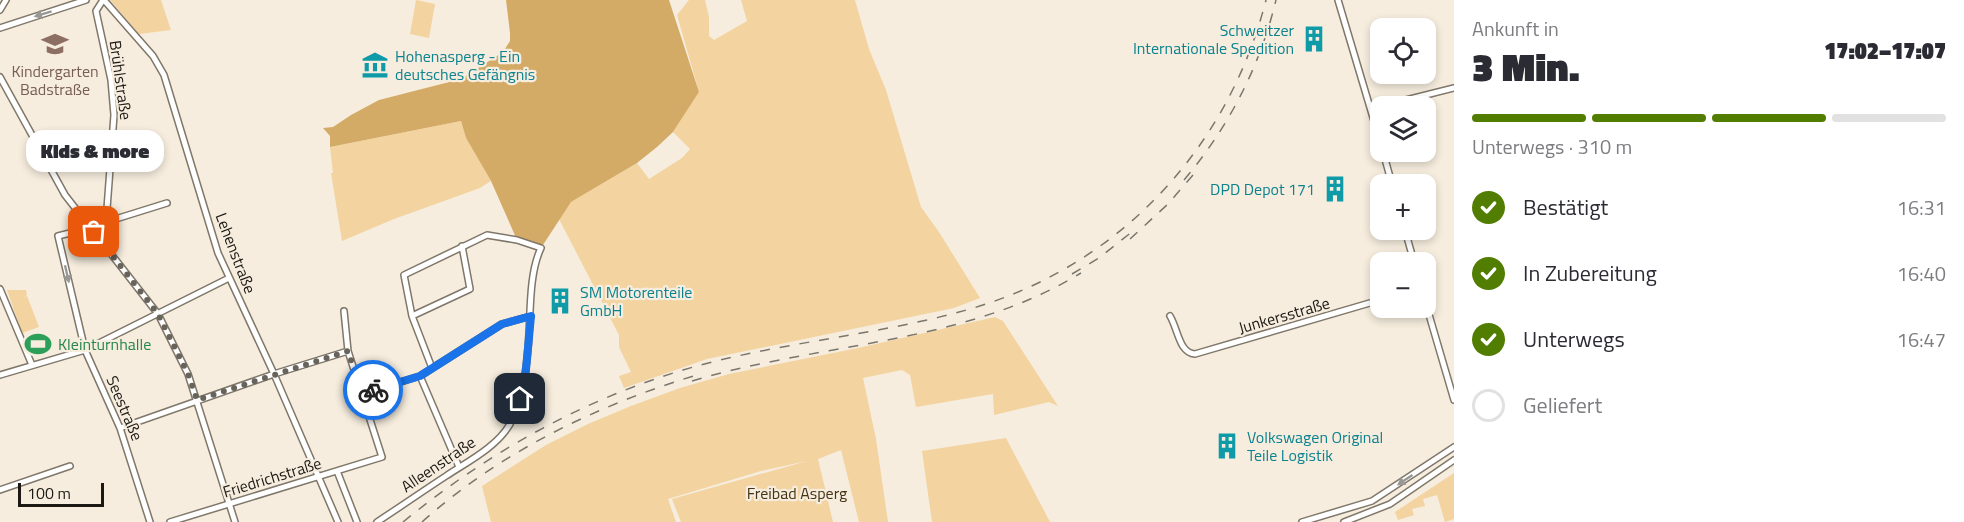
<!DOCTYPE html>
<html lang="de">
<meta charset="utf-8">
<style>
:root{--surface:#fff;--page:#f7f7f7;--text:#2b2b33;--muted:#7c7c81;--line:#e1e1e2;--accent:#517d00}
body{margin:0;font-family:"Titillium Web",sans-serif;background:var(--page);color:var(--text);height:100vh;display:flex;flex-direction:column;font-size:22px;white-space:nowrap}
*{box-sizing:border-box;margin:0}
p{font-size:20px;color:var(--muted)}
.icon{flex:none;width:33px;height:33px;fill:none;stroke:currentColor;stroke-width:2;stroke-linecap:round;stroke-linejoin:round}
.map{position:relative;flex:1;overflow:hidden}
.sheet{display:flex;flex-direction:column;background:var(--surface);width:510px}
.sheet>*{flex:none}
.fabs{position:absolute;left:1370px;top:18px;display:grid;gap:12px}
.fabs a{display:grid;place-items:center;width:66px;height:66px;border-radius:12px;background:var(--surface);box-shadow:0 3px 9px #0003;font-size:30px}
.scale{position:absolute;left:18px;bottom:15px;width:86px;box-sizing:border-box;padding-left:6px;border:3px solid #1c1914;border-top:0;font-size:16px;line-height:21px;white-space:nowrap;color:#1c1914;-webkit-text-stroke:4px #f6edde;paint-order:stroke}
.pin{position:absolute;display:grid;place-items:center;width:51px;height:51px;color:#fff;margin:-26px;border-radius:12px;box-shadow:0 3px 9px #0006}
.courier{position:absolute;display:grid;place-items:center;width:60px;height:60px;margin:-30px;border:4px solid #1a73e8;border-radius:50%;background:#fff;color:#222;box-shadow:0 2px 8px #0007}
.bubble{position:absolute;height:42px;border-radius:18px;background:var(--surface);box-shadow:0 3px 9px #0003;font-size:20px;font-weight:800;line-height:42px;text-align:center}
.summary em{font-style:normal;font-weight:800}
.summary div{display:flex;flex-direction:column-reverse}
.summary{display:flex;align-items:center;justify-content:space-between;height:102px;padding:0 18px}
h1{font-size:39px;font-weight:800;line-height:45px}
.bar{display:grid;grid-template-columns:repeat(4,1fr);gap:9px 6px;align-content:center;height:72px;padding:0 18px}
.bar i{height:8px;border-radius:4px;background:var(--line)}
.bar .current{background:var(--accent)}
.bar p{grid-column:span 4}
ol{padding:0 18px;list-style:none}
li{display:flex;align-items:center;gap:18px;height:66px}
li p{margin-inline-start:auto}
li .icon{padding:6px;border-radius:50%;background:var(--accent);color:#fff;stroke-width:4}
li:last-child{color:var(--muted)}
li i{width:33px;height:33px;border:3px solid var(--line);border-radius:50%}
main{display:flex;flex:1;min-height:0}
.map>svg:first-child{display:block}
.green{fill:#f3d3a0}
.forest{fill:#d4ab66}
.lines{fill:none;stroke-linecap:round;stroke-linejoin:round}
.minor-casing{stroke:#7f7769;stroke-width:8}
.minor{stroke:#fff;stroke-width:5}
.rail{stroke:#7b766c;stroke-width:1.5;stroke-dasharray:10 10;stroke-linecap:butt}
.oneway{fill:#999895}
.done{stroke:#68635b;stroke-width:6;stroke-dasharray:0 10.8}
.route{stroke:#1a73e8;stroke-width:8}
.labels{text-anchor:middle;dominant-baseline:central;stroke-width:4.5;stroke-linejoin:round;paint-order:stroke}
.culture-label{font-size:16px;fill:#0d838f;stroke:#f6edde;text-anchor:start}
.education-label{font-size:16px;fill:#785e54;stroke:#f6edde}
.street-label{font-size:16px;fill:#1c1914;stroke:#f6edde}
.leisure-label{font-size:16px;fill:#27864d;stroke:#f6edde;text-anchor:start}
.park-label{font-size:16px;fill:#443314;stroke:#f6edde}
</style>
<main>
<div class="map">
<svg width="1454" height="522" viewBox="0 0 1454 522">
<rect width="100%" height="100%" fill="#f6edde"/>
<!-- green -->
<path class="green" d="M110,0H161L171,30L139,34Z
M416,0L435,4L429,38L410,34Z
M689,0H705L709,17V36L714,40L747,21L741,0H855L869,49L886,90L921,207L939,232L980,298L954,308L707,359L624,388L619,376L631,372L619,347V335L559,219L571,202L637,163L649,179L682,158L690,149L673,132L699,92L677,15Z
M461,121L466,138L491,181L480,188L394,219L342,241L331,173H333L330,147Z
M7,290H26L27,295L24,297L27,296L39,327L22,333Z
M995,317L1003,321L1058,406L1049,402L994,415L993,394L916,407L910,375L902,370L863,378L876,439L888,522H859L841,450L818,459L833,522H681L672,499L807,461L761,471L668,499L676,522H491L482,486L546,445L588,424L631,406L680,388L729,374L858,348Z
M1006,438L1050,522H932L922,451Z
M1454,473V519L1445,522L1437,495L1423,499L1425,506L1412,509L1414,515L1398,520L1395,512Z"/>
<!-- forest -->
<path class="forest" d="M506,0H669L699,92L673,132L657,147L637,163L571,202L541,248L517,240L491,181L466,138L461,121L330,147V136L323,128L333,127L351,115L379,100L461,79L503,52L510,41V33Z"/>
<g class="lines">
<!-- minor casing -->
<g class="minor-casing">
<path id="minor" d="M104,0L153,56L164,75L218,253L274,374L338,522
M1338,0L1380,141
M0,10L6,0
M0,28L86,0
M0,77L65,195L158,314L188,374L235,522
M1382,106L1454,88
M1383,152L1392,184
M106,222L167,203
M88,224L86,229L58,236L85,350L120,428L150,522
M1405,230L1414,262
M95,232L106,222L114,115L111,80L96,11L103,0
M0,289L32,365
M1425,301L1454,400
M412,316L470,289L462,246
M1170,316C1178,329 1179,353 1195,354L1380,300
M0,375L85,350L229,278
M420,376L459,467
M362,394L420,376L502,324L531,316
M120,428L274,374L348,351
M337,471L357,522
M0,490L70,466
M170,522L382,457L348,351L344,311
M377,522C400,507 423,491 446,476C467,462 497,447 510,424C522,400 526,375 528,348C531,318 528,275 541,248L517,240L487,235L404,275L412,316L432,368
M1302,522L1372,501L1454,447
M1344,522L1390,504L1454,460"/>
</g>
<!-- minor -->
<use href="#minor" class="minor"/>
<!-- rail -->
<path class="rail" d="M1184,180C1228,128 1260,67 1276,0
M1130,239L1168,204L1193,175
M1072,274L1099,258L1133,231
M692,381C821,342 963,345 1081,273
M403,522C486,454 580,401 683,370C777,342 876,336 970,309C1119,266 1228,149 1266,0
M422,522C501,451 600,404 700,374"/>
</g>
<!-- one-way arrows -->
<defs><path id="oneway-solid" d="M-6-.8H1V-3.2L6.5 0L1 3.2V.8H-6Z" transform="scale(1.5)"/></defs>
<g class="oneway">
<use href="#oneway-solid" transform="translate(43 14) rotate(163)"/>
<use href="#oneway-solid" transform="translate(67 274) rotate(77)"/>
<use href="#oneway-solid" transform="translate(1405 480) rotate(146)"/>
</g>
<g class="lines">
<!-- done -->
<path class="done" d="M94,232L158,314L188,374L197,400L348,351L362,394L373,390"/>
<!-- route -->
<path class="route" d="M373,390L420,376L502,324L531,316L525,380L520,399"/>
</g>
<!-- icons -->
<defs>
<g id="building-bare" transform="scale(2.07)"><path d="M-4-6H4V6H1V3H-1V6H-4ZM-2.5-4.3h1.7v1.8h-1.7ZM.8-4.3h1.7v1.8H.8ZM-2.5-1h1.7V.8h-1.7ZM.8-1h1.7V.8H.8Z" fill="#0f9aa8" stroke="#f6edde" stroke-width="2.5" paint-order="stroke"/></g>
<g id="school-bare" transform="scale(2.07)"><path d="M0-5L7-2L0 1L-7-2ZM-4 1L0 2.5L4 1V4Q0 6-4 4Z" fill="#8d6e63" stroke="#f6edde" stroke-width="2.5" paint-order="stroke"/></g>
<g id="museum-bare" transform="scale(2.07)"><path d="M0-6L6-3V-2H-6V-3ZM-5-1h2V3h-2ZM-1-1h2V3h-2ZM3-1h2V3H3ZM-6 4H6V6H-6Z" fill="#0f9aa8" stroke="#f6edde" stroke-width="2.5" paint-order="stroke"/></g>
<g id="stadium-bare" transform="scale(2.07)"><path d="M0-5a6.5 5 0 1 0 0 10a6.5 5 0 1 0 0-10ZM-3.5-1.8h7v3.6h-7Z" fill="#2e9e5b" stroke="#f6edde" stroke-width="2.5" paint-order="stroke"/></g>
</defs>
<g fill-rule="evenodd">
<use href="#building-bare" x="1314" y="39"/>
<use href="#school-bare" x="55" y="44"/>
<use href="#museum-bare" x="375" y="65"/>
<use href="#building-bare" x="1335" y="189"/>
<use href="#building-bare" x="560" y="301"/>
<use href="#stadium-bare" x="38" y="344"/>
<use href="#building-bare" x="1227" y="446"/>
</g>
<g class="labels">
<!-- culture labels -->
<g class="culture-label">
<text x="1294" y="30" text-anchor="end">Schweitzer<tspan x="1294" dy="18">Internationale Spedition</tspan></text>
<text x="395" y="56">Hohenasperg - Ein<tspan x="395" dy="18">deutsches Gefängnis</tspan></text>
<text x="1315" y="189" text-anchor="end">DPD Depot 171</text>
<text x="580" y="292">SM Motorenteile<tspan x="580" dy="18">GmbH</tspan></text>
<text x="1247" y="437">Volkswagen Original<tspan x="1247" dy="18">Teile Logistik</tspan></text>
</g>
<!-- education labels -->
<g class="education-label">
<text x="55" y="71">Kindergarten<tspan x="55" dy="18">Badstraße</tspan></text>
</g>
<!-- street labels -->
<g class="street-label">
<text transform="translate(121 80) rotate(82)">Brühlstraße</text>
<text transform="translate(236 253) rotate(69)">Lehenstraße</text>
<text transform="translate(1284 315) rotate(-16)">Junkersstraße</text>
<text transform="translate(125 408) rotate(67)">Seestraße</text>
<text transform="translate(438 464) rotate(-34)">Alleenstraße</text>
<text transform="translate(272 477) rotate(-17)">Friedrichstraße</text>
</g>
<!-- leisure labels -->
<g class="leisure-label">
<text x="58" y="344">Kleinturnhalle</text>
</g>
<!-- park labels -->
<g class="park-label">
<text x="797" y="493">Freibad Asperg</text>
</g>
</g>
</svg>
<div class="fabs">
<a><svg class="icon" aria-label="locate" viewBox="0 0 24 24"><circle cx="12" cy="12" r="6"/><path d="M12 2v4M12 18v4M2 12h4M18 12h4"/></svg></a>
<a><svg class="icon" aria-label="layers" viewBox="0 0 24 24"><path d="M12 4l9 5-9 5-9-5zM3 14l9 5 9-5"/></svg></a>
<a>+</a>
<a>−</a>
</div>
<div class="scale">100 m</div>
<div class="pin" style="left:94px;top:232px;background:#ea580c"><svg class="icon" aria-label="bag" viewBox="0 0 24 24"><path d="M5 8h14l-1 12H6zM9 8a3 3 0 0 1 6 0"/></svg></div>
<div class="pin" style="left:520px;top:399px;background:#1f2937"><svg class="icon" aria-label="home" viewBox="0 0 24 24"><path d="M3 11l9-7 9 7M6 9v11h12V9"/></svg></div>
<div class="courier" style="left:373px;top:390px"><svg class="icon" aria-label="bike" viewBox="0 0 24 24"><circle cx="6" cy="16" r="4"/><circle cx="18" cy="16" r="4"/><path d="M6 16l4-8h5l3 8M10 8l3 8H6M13 5h3"/></svg></div>
<div class="bubble" style="left:26px;top:130px;width:138px">Kids &amp; more</div>
</div>
<section class="sheet">
<div class="summary"><div><h1>3 Min.</h1><p>Ankunft in</p></div><em>17:02–17:07</em></div>
<div class="bar"><i class="current"></i><i class="current"></i><i class="current"></i><i></i><p>Unterwegs · 310 m</p></div>
<ol>
<li><svg class="icon" aria-label="check" viewBox="0 0 24 24"><path d="M5 12l5 5 9-10"/></svg>Bestätigt<p>16:31</p></li>
<li><svg class="icon" aria-label="check" viewBox="0 0 24 24"><path d="M5 12l5 5 9-10"/></svg>In Zubereitung<p>16:40</p></li>
<li><svg class="icon" aria-label="check" viewBox="0 0 24 24"><path d="M5 12l5 5 9-10"/></svg>Unterwegs<p>16:47</p></li>
<li><i></i>Geliefert</li>
</ol>
</section>
</main>
